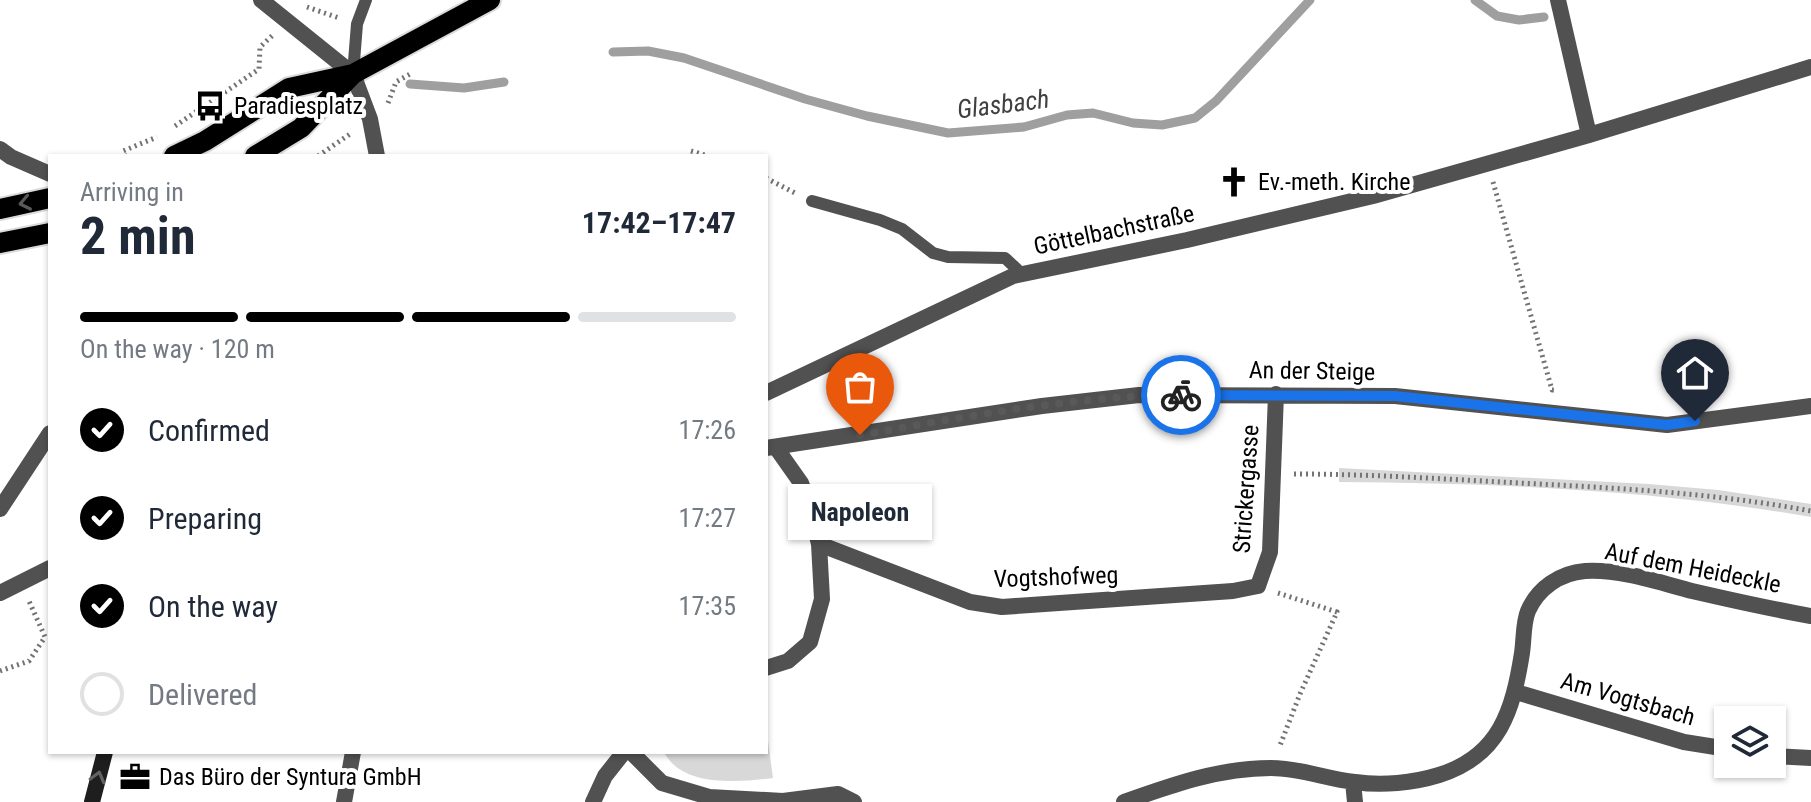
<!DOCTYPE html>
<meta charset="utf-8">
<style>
:root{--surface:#fff;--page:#f2f2f3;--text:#1f2937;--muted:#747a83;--line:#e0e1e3;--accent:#000}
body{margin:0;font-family:"Roboto Condensed",sans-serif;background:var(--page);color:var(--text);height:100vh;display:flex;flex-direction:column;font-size:30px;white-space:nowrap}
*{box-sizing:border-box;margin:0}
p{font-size:26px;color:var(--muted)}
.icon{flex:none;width:44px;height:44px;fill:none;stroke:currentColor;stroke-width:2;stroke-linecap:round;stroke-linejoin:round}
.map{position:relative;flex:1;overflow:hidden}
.panel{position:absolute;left:48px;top:154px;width:720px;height:600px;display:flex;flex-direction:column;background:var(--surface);border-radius:0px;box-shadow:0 2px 6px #0004}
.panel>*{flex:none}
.buttons{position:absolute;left:1714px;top:706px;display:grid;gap:16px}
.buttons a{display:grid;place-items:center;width:72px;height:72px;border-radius:0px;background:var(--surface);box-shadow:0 2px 6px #0004;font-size:40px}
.pin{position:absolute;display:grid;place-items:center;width:68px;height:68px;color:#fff;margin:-82px -34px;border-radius:50% 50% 50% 0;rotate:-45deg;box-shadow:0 0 8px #0007}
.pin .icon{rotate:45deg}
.courier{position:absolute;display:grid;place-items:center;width:80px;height:80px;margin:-40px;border:6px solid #1a73e8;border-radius:50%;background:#fff;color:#222;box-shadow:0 2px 10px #0007}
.bubble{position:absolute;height:56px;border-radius:0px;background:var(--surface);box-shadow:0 2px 6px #0004;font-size:26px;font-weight:700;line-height:56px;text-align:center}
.overview em{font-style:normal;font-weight:700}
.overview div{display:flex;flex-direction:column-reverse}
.overview{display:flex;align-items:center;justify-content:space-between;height:136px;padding:0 32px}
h1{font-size:52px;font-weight:700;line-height:60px}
.bar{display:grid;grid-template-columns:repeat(4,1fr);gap:12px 8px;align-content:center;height:96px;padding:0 32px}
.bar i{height:10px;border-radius:6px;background:var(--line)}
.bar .current{background:var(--accent)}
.bar p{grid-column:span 4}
ol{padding:0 32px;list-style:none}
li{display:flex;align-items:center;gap:24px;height:88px}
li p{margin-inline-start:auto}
li .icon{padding:8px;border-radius:50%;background:var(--accent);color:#fff;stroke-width:4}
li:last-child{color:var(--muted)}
li i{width:44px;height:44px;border:4px solid var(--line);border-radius:50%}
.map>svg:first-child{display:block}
.green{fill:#d8d8d8}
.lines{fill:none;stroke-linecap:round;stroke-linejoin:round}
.stream{stroke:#9f9f9f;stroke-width:9}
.primary-casing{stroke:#dbdbdb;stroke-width:24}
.path{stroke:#737373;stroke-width:5;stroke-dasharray:2 4;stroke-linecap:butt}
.lane{stroke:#515151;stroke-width:12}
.street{stroke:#515151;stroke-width:16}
.secondary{stroke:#1e1e1e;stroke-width:16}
.primary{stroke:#000;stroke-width:20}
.oneway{stroke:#595959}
.oneway2{stroke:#626262}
.done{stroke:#595959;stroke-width:8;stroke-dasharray:0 14.4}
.route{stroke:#1a73e8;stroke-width:10}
.labels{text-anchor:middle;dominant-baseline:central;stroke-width:8;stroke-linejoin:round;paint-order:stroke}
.poi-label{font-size:24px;fill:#000;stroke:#fff;text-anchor:start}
.street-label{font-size:24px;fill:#000;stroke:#fff}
.water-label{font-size:26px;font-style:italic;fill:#404040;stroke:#fff}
</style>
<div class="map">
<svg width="1811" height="802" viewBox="0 0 1811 802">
<rect width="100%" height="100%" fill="#fff"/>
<!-- green -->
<path class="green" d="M1339,468L1649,484L1718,490L1811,504V517C1655,490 1497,483 1339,482Z
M766,726L773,778C740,782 682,788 664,752H766Z"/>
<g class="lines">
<!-- stream -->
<path class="stream" d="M1475,0L1497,16L1519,20L1544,17
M613,52L648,51L684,58L805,99L867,116L948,133L1024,127L1067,115L1093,113L1133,123L1162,125L1195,118L1216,101L1310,0
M410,84L464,88L504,82"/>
<!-- primary casing -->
<g class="primary-casing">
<path id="primary" d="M174,156L205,141L289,88L353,74
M255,156L301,128L353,74L490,0
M0,209L50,198
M0,243L50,233"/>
</g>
<!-- path -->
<path class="path" d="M307,7L339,18
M388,103L396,82L410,74
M175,126L259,69L260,47L274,34
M691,151L708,156
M125,156L123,151L157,137
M318,156L350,134
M766,178L797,194
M1493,182L1552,390H1554
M1294,474C1369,474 1444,479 1519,483C1617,488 1715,493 1811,511
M1278,593L1337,612L1300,694L1279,748
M0,671L29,661L45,637L29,601"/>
<!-- lane -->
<path class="lane" d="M353,74L357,24L366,0
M812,201L880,220L902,229L933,253L948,257L1005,258L1022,274"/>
<!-- street -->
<path class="street" d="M261,0L353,74L370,119L377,156
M1558,0L1589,135
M0,149L11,157L50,174
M766,393L1013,276L1187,240L1373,196L1589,135L1811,67
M766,448L1042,406L1139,395L1395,396L1667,425L1811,406
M0,509L50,433
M819,544L970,602L1002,607L1233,591L1258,586L1270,552L1276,394
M0,593L50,568
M766,668L788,661L810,642L822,599L819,544L809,504L801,483L777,449
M1516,692L1684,742L1728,749
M631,752L662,783L709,797L783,801L838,794L854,802
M1772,756L1811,758
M1353,782L1355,802
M344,802L353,752
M593,802L605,776L624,752
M1124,802C1172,785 1219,768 1271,768C1300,768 1327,779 1355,782C1382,786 1413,783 1439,775C1500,756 1513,710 1522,653C1524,640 1523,623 1528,611C1538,588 1560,573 1585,571C1620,569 1658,582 1692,591C1731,600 1771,609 1811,616"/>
<!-- secondary -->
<path class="secondary" d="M92,802L105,752"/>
<!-- primary -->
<use href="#primary" class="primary"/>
</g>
<!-- one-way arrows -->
<defs><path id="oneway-chevron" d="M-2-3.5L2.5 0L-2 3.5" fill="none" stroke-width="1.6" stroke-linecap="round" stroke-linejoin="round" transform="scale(2)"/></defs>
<use class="oneway" href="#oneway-chevron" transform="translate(25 203) rotate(168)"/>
<use class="oneway2" href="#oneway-chevron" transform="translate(98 777) rotate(-75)"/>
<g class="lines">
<!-- done -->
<path class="done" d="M860,435C966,417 1073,396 1181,395"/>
<!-- route -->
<path class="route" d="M1181,395L1395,396L1667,425L1695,421"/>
</g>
<!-- icons -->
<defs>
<g id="bus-bare" transform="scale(2.4)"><path d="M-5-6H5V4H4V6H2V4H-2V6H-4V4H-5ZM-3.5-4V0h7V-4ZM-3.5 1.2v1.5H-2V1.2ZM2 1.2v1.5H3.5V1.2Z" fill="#000" stroke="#fff" stroke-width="2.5" paint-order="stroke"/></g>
<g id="church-bare" transform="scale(2.4)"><path d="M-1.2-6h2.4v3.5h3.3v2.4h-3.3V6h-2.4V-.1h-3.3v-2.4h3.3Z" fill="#000" stroke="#fff" stroke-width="2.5" paint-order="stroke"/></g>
<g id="office-bare" transform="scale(2.4)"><path d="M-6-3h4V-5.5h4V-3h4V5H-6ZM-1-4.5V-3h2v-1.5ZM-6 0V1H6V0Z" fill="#000" stroke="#fff" stroke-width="2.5" paint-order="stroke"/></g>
</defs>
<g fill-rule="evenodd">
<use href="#bus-bare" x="210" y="106"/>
<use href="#church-bare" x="1234" y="182"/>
<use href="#office-bare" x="135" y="777"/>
</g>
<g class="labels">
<!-- poi labels -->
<g class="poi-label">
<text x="234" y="106">Paradiesplatz</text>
<text x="1258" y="182">Ev.-meth. Kirche</text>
<text x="159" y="777">Das Büro der Syntura GmbH</text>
</g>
<!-- street labels -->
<g class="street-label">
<text transform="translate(1114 230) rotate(-12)">Göttelbachstraße</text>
<text transform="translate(1312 371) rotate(1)">An der Steige</text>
<text transform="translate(1246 489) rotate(-86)">Strickergasse</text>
<text transform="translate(1693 568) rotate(11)">Auf dem Heideckle</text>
<text transform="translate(1056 577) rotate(-2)">Vogtshofweg</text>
<text transform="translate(1628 699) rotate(16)">Am Vogtsbach</text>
</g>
<!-- water labels -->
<g class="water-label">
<text transform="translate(1003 104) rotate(-7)">Glasbach</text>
</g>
</g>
</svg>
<div class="buttons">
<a><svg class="icon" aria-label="layers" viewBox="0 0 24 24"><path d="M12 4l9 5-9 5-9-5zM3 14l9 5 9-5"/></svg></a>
</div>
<div class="pin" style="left:860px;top:435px;background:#ea580c"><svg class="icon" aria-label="bag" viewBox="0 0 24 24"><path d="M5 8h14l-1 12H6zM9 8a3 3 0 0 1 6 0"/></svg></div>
<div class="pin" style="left:1695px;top:421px;background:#1f2937"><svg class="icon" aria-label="home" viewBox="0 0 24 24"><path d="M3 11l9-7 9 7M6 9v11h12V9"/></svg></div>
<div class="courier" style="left:1181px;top:395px"><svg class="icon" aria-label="bike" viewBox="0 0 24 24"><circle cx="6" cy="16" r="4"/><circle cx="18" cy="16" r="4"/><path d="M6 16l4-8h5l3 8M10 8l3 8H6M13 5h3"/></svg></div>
<div class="bubble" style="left:788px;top:484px;width:144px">Napoleon</div>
<section class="panel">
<div class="overview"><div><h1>2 min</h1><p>Arriving in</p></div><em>17:42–17:47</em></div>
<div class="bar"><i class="current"></i><i class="current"></i><i class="current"></i><i></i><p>On the way · 120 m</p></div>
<ol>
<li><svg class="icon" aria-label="check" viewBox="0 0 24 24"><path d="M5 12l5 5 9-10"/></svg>Confirmed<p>17:26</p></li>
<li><svg class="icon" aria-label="check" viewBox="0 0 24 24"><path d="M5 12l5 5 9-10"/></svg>Preparing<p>17:27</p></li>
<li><svg class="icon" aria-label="check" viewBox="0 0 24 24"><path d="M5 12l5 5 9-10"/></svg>On the way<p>17:35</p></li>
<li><i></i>Delivered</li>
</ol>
</section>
</div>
